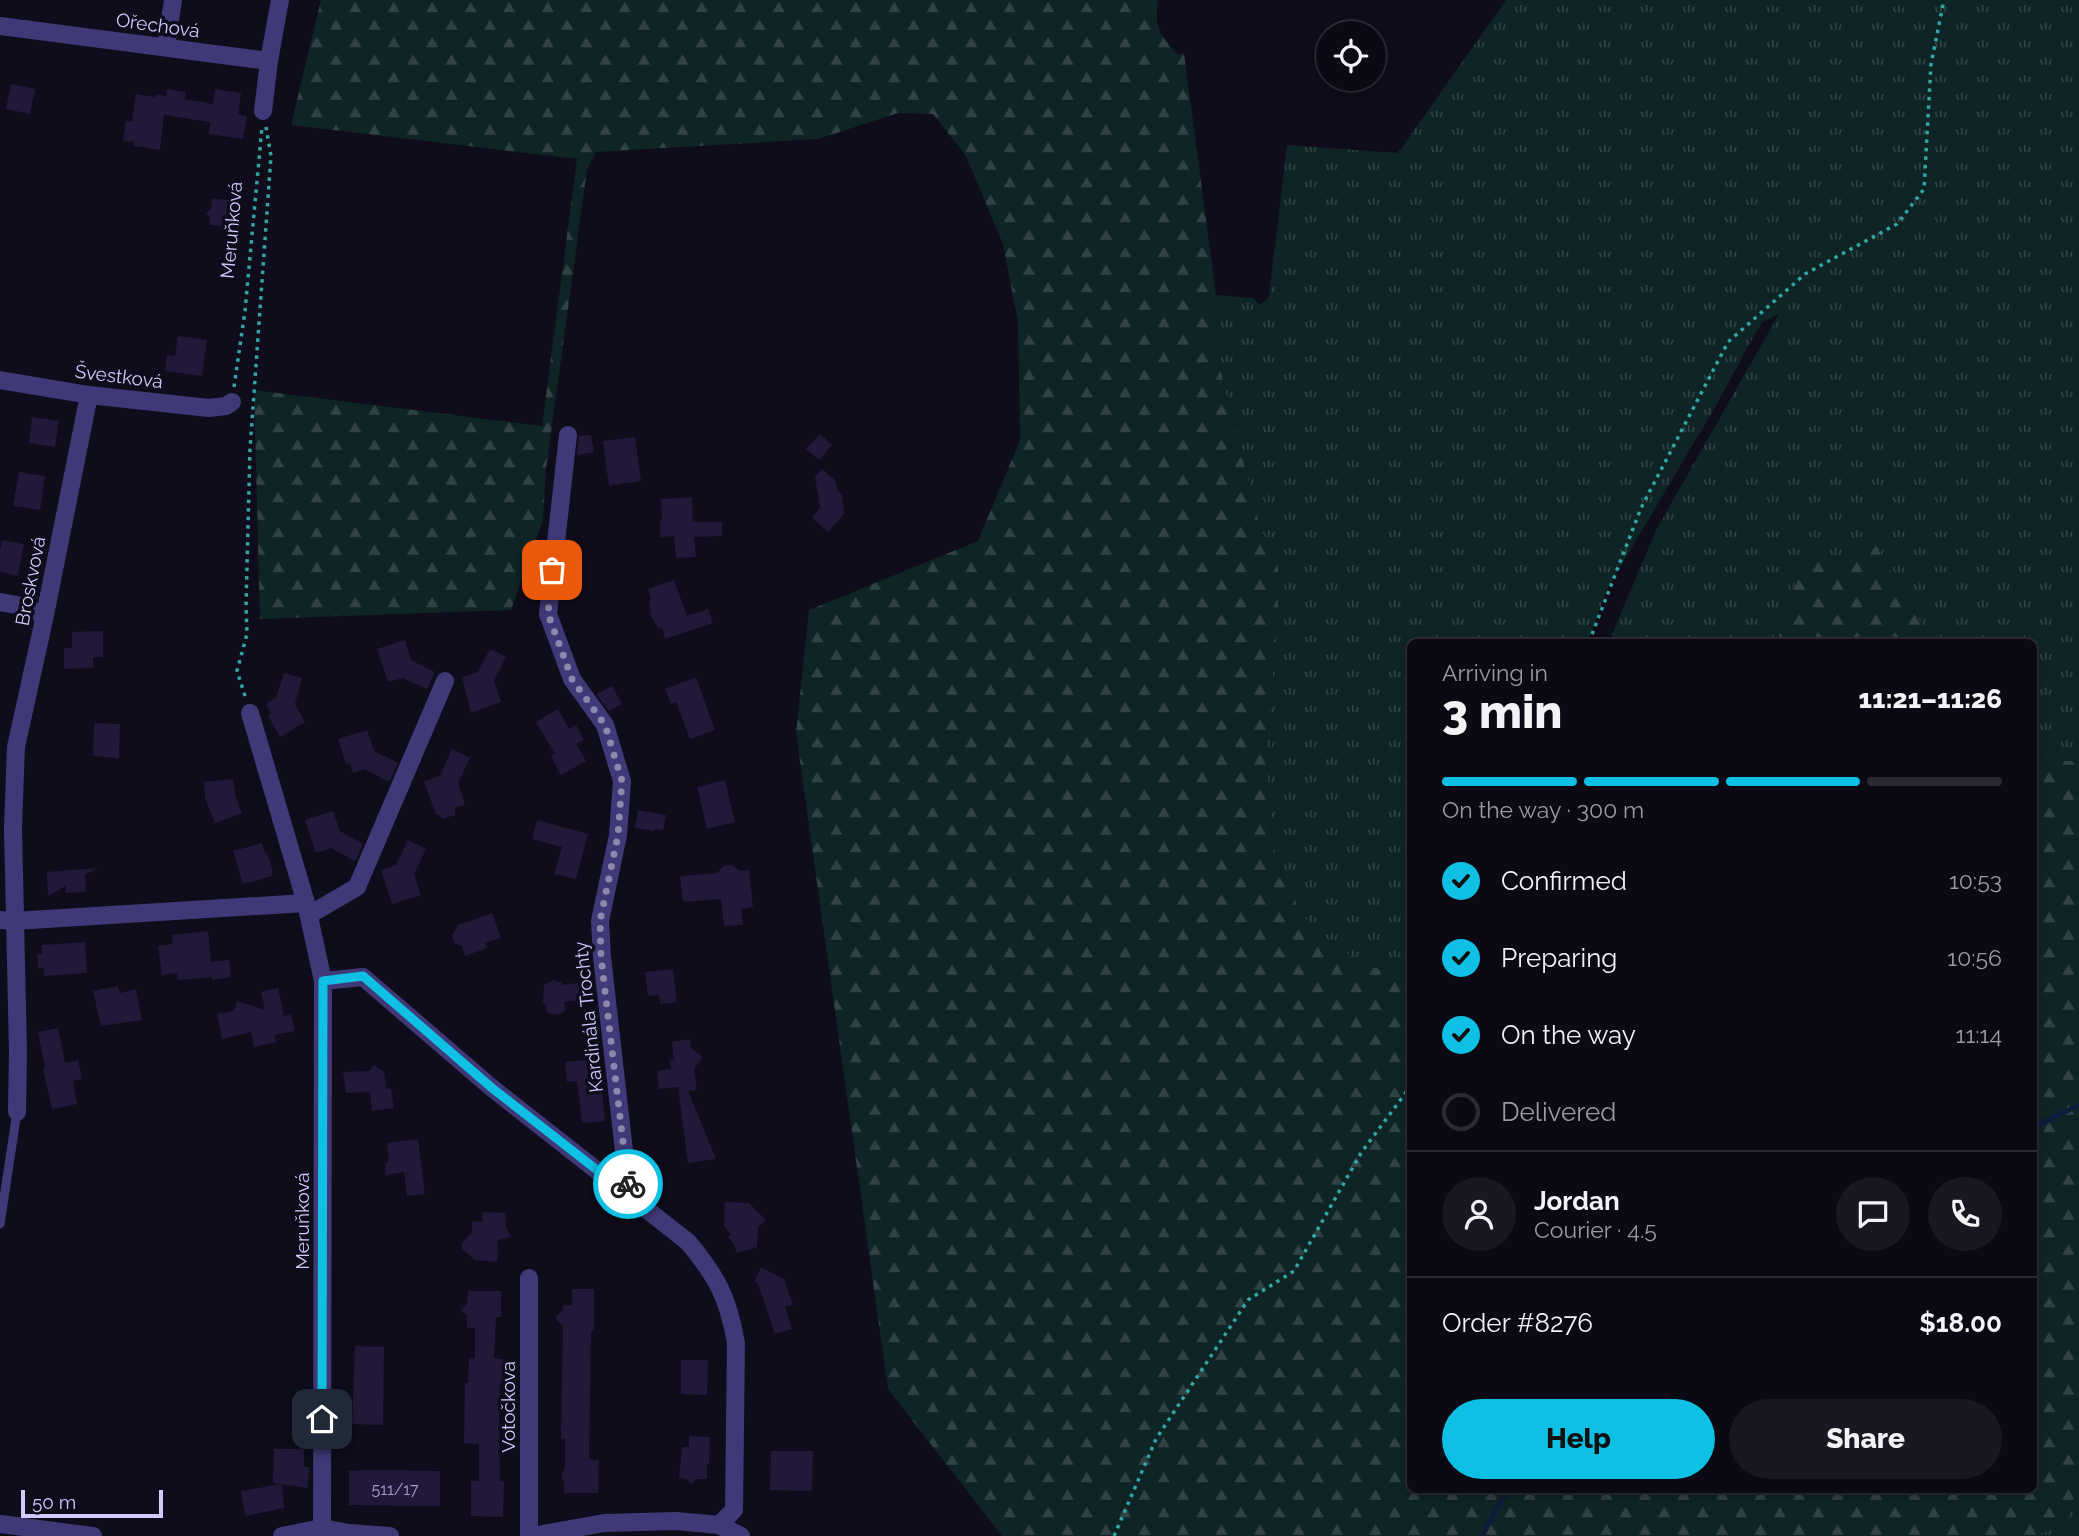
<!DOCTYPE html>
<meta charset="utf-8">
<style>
:root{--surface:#0b0914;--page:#191722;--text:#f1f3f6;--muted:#9a9aa0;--line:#2b2a34;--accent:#0ec0e3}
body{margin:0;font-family:Raleway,sans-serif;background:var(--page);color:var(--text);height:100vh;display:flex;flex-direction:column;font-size:26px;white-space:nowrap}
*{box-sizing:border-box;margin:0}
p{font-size:23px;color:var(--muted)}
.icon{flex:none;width:38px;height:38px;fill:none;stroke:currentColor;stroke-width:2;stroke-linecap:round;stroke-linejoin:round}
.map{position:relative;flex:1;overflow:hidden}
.sheet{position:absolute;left:1407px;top:639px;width:630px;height:854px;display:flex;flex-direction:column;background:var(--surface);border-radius:10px;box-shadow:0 4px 10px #0003,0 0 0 2px var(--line)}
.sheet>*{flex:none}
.fabs{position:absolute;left:1316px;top:21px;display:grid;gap:14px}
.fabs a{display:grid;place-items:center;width:70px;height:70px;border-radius:50%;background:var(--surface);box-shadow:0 4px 10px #0003,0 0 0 2px var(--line);font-size:35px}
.scale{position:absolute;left:21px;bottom:18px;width:142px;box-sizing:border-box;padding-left:7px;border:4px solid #d2c9fc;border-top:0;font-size:19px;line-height:24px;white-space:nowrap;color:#d2c9fc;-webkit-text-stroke:5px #0f0c1b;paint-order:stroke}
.pin{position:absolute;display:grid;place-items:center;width:60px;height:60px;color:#fff;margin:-30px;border-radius:14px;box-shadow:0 4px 10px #0006}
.courier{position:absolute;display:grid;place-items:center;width:70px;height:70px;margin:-35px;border:5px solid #0ec0e3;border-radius:50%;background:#fff;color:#222;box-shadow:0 2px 9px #0007}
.headline em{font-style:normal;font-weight:800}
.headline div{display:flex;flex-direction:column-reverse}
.headline{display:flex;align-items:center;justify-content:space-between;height:119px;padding:0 35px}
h1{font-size:46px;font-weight:800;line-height:52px}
.bar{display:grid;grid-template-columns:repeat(4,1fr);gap:10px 7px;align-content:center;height:84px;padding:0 35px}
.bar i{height:9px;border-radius:5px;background:var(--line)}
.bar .on{background:var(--accent)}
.bar p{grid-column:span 4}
.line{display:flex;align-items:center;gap:18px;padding:0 35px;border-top:2px solid var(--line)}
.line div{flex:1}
.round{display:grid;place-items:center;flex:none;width:74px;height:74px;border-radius:37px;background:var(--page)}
ol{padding:0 35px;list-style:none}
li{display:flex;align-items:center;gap:21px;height:77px}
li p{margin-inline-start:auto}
li .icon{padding:7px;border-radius:50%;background:var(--accent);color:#111;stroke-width:4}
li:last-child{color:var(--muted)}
li i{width:38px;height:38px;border:4px solid var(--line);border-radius:50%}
.primary-button{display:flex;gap:14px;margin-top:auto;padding:14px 35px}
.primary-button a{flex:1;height:80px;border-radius:42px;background:var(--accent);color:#111;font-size:28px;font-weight:800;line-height:80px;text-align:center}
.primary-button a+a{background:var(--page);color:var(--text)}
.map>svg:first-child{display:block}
.grass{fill:url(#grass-tufts)}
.forest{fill:url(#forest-firs)}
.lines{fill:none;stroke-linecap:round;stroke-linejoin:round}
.stream{stroke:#0d1a39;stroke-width:5}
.building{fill:#22193a}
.path{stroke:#33a5a5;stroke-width:3.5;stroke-dasharray:3.5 5;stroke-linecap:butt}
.lane{stroke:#403977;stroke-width:9}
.street{stroke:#403977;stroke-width:18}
.done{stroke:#8e87ad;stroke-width:7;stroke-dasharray:0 12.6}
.route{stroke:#0ec0e3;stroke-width:9}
.labels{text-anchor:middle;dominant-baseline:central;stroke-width:7;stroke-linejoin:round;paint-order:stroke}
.number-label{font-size:16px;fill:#a69dcc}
.street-label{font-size:19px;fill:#d2c9fc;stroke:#0f0c1b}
</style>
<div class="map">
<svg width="2079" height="1536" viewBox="0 0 2079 1536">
<defs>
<pattern id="grass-tufts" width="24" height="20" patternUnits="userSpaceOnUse" patternTransform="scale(1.75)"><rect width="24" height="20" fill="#0f2424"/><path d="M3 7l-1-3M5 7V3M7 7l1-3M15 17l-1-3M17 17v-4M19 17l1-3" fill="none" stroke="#314245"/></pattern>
<pattern id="forest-firs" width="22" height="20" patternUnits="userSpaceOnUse" patternTransform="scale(1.75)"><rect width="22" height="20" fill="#0f2424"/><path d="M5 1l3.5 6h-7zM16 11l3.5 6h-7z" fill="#314245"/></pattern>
</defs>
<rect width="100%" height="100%" fill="#0f0c1b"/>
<!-- grass -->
<path class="grass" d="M1506,0H2079V762L2034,757V642H1928L1924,628L1876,547L1865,557H1839L1805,552L1777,642H1609L1656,530L1779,314L1763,322L1752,339L1717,404L1606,591L1588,642H1410V938L1389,970L1365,966L1324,937L1304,917L1289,891L1277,862L1271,827L1266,743L1278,621V555L1261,531L1208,321L1216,295L1253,298L1260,305L1269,297L1287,145L1398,153Z
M2079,1495V1536H2032L2067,1517L2070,1504Z"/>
<!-- forest -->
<path class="forest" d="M321,0H1158C1154,28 1159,34 1178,55L1184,53L1216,295L1208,321L1261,531L1278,555V621L1266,743L1271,827L1277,862L1289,891L1304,917L1324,937L1365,966L1389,970L1410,938V1489H2034V757L2079,762V1495L2070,1504L2067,1517L2059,1528L2032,1536H1002L888,1389L796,733L809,610L978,541L1020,440L1018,322L1003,244L966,156L933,114L898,113L818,139L596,152L587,170L546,469L543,520L511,610L260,619L254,390L542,426L577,159L291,125Z
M1876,546L1924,628L1928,642H1777L1805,552L1839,557H1865Z"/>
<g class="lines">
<!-- stream -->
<path class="stream" d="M2034,1127L2079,1105
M1482,1536L1506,1493L1510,1489"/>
</g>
<!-- building -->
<path class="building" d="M11,84L35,89L30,114L6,109Z
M167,89L186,92L185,99L213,104L215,89L241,93L238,114L247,116L243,139L209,134L210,122L164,115L160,150L134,146V142L123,141L126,121L132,122L136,94L155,97L156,94L166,96Z
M212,199L233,200L231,227L210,225V218L206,213L211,209Z
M178,336L207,340L202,376L165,371L167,355L175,356Z
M32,417L59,421L55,447L29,443Z
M820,434L832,445L819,460L806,449Z
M591,435L594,452L577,455L579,436Z
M635,437L641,481L609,486L603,441Z
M822,469L836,481L837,490L842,495L844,514L828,532L812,518L820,508L815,477Z
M19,472L45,476L40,510L13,506Z
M692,497L693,522H722V536L694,537L696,557L676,558L674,536L660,537V521H662L661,499Z
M2,540L24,544L18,576L0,572V550Z
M674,580L687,616L708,609L713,623L665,639L662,628L659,629L651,616L649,600L651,599L648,589Z
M103,631V657H93V668L64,669V648H72V632Z
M405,640L411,660L435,672L427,689L403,678L388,682L377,649Z
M490,649L506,657L494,681L501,702L471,713L462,677L478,672Z
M284,673L302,678L295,704L305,722L280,737L268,716L271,714L266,704L276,698Z
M696,677L715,730L690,739L676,702L671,704L665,689Z
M612,686L622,704L609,711L596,694Z
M558,709L569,729L576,725L584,740L576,744L586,761L561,775L551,756L555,754L536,722Z
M94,723L120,724L119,758L93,756Z
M367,730L374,751L398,763L389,782L365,769L353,773L350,763L346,764L338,739Z
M452,749L470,758L458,783L465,805L455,808V815L442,819L438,814L436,815L424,781L440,776Z
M233,779L236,798L242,813L215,823L205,798L204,782Z
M725,780L735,822L707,829L697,787Z
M638,810L666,815L663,830L654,829V831L635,828Z
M333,811L340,831L363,844L355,861L331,848L316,853L305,820Z
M537,820L588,834L576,879L554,874L562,847L532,839Z
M408,840L426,849L414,874L421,895L392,904L381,870L396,865Z
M262,843L265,853L267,852L273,872L271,873L272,876L243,884L233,851Z
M725,865H732L740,871L749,870L753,907L741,909L743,925L724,926L721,899L683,902L680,876L717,873Z
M97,868L85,875L86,892L66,893V886L48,896L47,872Z
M492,913L501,938L485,943L487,948L465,956L462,946L454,943L452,936L458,925Z
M208,931L211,962L229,960L231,977L212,980V977L178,980L177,973L162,975L158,946L173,944L172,935Z
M85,942L87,973L44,976V968L38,969L37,954H42V945Z
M673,969L677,1002L660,1004L659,995L648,996L645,972Z
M554,980L562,983V985L585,982L587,999L564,1002L565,1011L558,1015L547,1013L546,1005L543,1003L544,985Z
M118,986L120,993L136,989L142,1020L101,1026L93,991Z
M278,988L284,1016L291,1014L295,1031L274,1035L276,1042L254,1047L251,1032L222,1039L217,1014L234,1011L237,1001L265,1010L261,992Z
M58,1028L65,1063L78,1060L82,1079L73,1081L77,1104L52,1109L43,1068H45L38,1032Z
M690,1039L691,1048L703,1057L694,1069L697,1090L688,1091L716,1159L688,1163L678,1087L659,1089L657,1071L671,1069L670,1060H674L672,1042Z
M599,1059L605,1121L582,1123L577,1081L567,1082L565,1062Z
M374,1065L384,1072L386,1089L391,1088L394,1108L372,1111L370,1092L346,1093L343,1072L369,1071Z
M418,1139L425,1194L407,1196L404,1172L386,1175L385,1164L389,1160L387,1143Z
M725,1202L749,1203L766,1220L758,1227L757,1247L737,1253L734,1244L728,1237L731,1234L724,1226Z
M483,1212L506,1213L505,1225L511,1237L498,1240L497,1262L475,1260L462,1249V1243L472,1232V1221L482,1222Z
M761,1267L784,1279L793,1305L785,1307L792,1329L775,1334L758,1284L754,1282Z
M572,1289H594V1331H591L589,1459L599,1460L598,1493H564V1482L562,1479V1473L565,1469V1439H561L563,1326L555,1318L563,1310V1305H572Z
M468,1291H501V1317H496L494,1358L503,1359V1383H500L499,1408L500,1481H504L503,1517L471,1516V1481H479V1444L464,1443L465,1383H468L469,1358H475V1328H467V1316L461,1310L467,1303Z
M355,1346L384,1347L383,1425L352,1424Z
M681,1360H708L707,1395L681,1394Z
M689,1436L710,1437L709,1464H707V1479H696L691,1484L687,1479L679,1478L682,1447H689Z
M274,1449H304V1467H309L308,1488L273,1483Z
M771,1451H813L812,1491L770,1490Z
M372,1470L440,1471V1506L349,1505V1471Z
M282,1484L284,1508L245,1516L241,1491Z"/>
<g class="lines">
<!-- path -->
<path class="path" d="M234,387L245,311L262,127
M1589,642L1641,508L1728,342L1805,274L1897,224L1924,189L1931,64L1944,0
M245,696L237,671L247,634L246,606L250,449L271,156L266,127
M1114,1536L1156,1439L1248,1300L1294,1271L1361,1153L1410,1087"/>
<!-- lane -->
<path class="lane" d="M0,1224L17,1112"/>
<!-- street -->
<path class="street" d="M0,26L269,61
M166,47L173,0
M263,111L269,61L280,0
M0,380L89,395L209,408L226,406L232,402
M568,435L548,614L572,679L605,725L622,781L618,835L600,921L602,957L629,1195
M0,602L17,605L45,615
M250,713L306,903L323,981L322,1528
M309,915L357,887L445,681
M0,920L14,921L306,903
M323,981L363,977L492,1088L688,1242C717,1277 728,1297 736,1343L734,1510L719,1525
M17,1112L18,1052L13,828L16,747L45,615L89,395
M529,1278V1536
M0,1524L93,1536
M282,1536L322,1528L349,1533L390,1536
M532,1536L604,1523L676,1521L719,1525L741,1536"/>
</g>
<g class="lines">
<!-- done -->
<path class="done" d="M552,570L548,614L572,679L605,725L622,781L618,835L600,921L601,957L628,1184"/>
<!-- route -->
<path class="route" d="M322,1419L323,981L363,976L492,1088L629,1195L628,1184"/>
</g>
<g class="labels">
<!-- number labels -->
<g class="number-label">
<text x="395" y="1489">511/17</text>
</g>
<!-- street labels -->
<g class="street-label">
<text transform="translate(158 25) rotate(8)">Ořechová</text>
<text transform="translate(231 230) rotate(-85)">Meruňková</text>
<text transform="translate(119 376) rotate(7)">Švestková</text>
<text transform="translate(30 581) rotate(-79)">Broskvová</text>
<text transform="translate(588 1017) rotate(-96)">Kardinála Trochty</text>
<text transform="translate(302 1221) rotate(-90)">Meruňková</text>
<text transform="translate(508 1407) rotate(-90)">Votočkova</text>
</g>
</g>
</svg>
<div class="fabs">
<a><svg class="icon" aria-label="locate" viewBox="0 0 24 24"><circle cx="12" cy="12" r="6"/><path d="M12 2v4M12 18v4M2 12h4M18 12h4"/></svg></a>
</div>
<div class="scale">50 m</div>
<div class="pin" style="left:552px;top:570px;background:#ea580c"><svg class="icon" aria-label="bag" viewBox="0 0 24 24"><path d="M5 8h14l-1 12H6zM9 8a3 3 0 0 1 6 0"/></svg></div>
<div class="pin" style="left:322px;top:1419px;background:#1f2937"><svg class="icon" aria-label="home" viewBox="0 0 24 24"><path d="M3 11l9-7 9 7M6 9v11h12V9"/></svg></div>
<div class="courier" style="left:628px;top:1184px"><svg class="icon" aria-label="bike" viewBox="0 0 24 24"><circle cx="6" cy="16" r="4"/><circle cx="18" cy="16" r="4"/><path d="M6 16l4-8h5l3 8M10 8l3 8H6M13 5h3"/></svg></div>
<section class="sheet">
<div class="headline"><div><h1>3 min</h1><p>Arriving in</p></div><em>11:21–11:26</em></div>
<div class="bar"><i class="on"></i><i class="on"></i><i class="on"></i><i></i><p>On the way · 300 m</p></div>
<ol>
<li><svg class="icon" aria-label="check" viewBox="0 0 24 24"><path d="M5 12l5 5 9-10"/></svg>Confirmed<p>10:53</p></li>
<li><svg class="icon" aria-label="check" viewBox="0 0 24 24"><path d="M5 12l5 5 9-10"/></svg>Preparing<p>10:56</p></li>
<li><svg class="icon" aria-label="check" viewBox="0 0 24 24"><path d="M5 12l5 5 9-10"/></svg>On the way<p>11:14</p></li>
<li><i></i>Delivered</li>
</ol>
<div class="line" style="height:126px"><a class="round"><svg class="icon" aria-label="person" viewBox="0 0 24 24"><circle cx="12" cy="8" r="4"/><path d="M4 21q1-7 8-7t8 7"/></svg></a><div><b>Jordan</b><p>Courier · 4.5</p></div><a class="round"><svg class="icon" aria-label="chat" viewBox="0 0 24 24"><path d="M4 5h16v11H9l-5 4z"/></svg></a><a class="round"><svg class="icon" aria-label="phone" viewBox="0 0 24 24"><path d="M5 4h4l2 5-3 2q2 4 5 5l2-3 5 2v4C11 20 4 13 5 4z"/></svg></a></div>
<div class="line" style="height:91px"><div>Order #8276</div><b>$18.00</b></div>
<div class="primary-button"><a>Help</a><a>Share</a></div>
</section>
</div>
